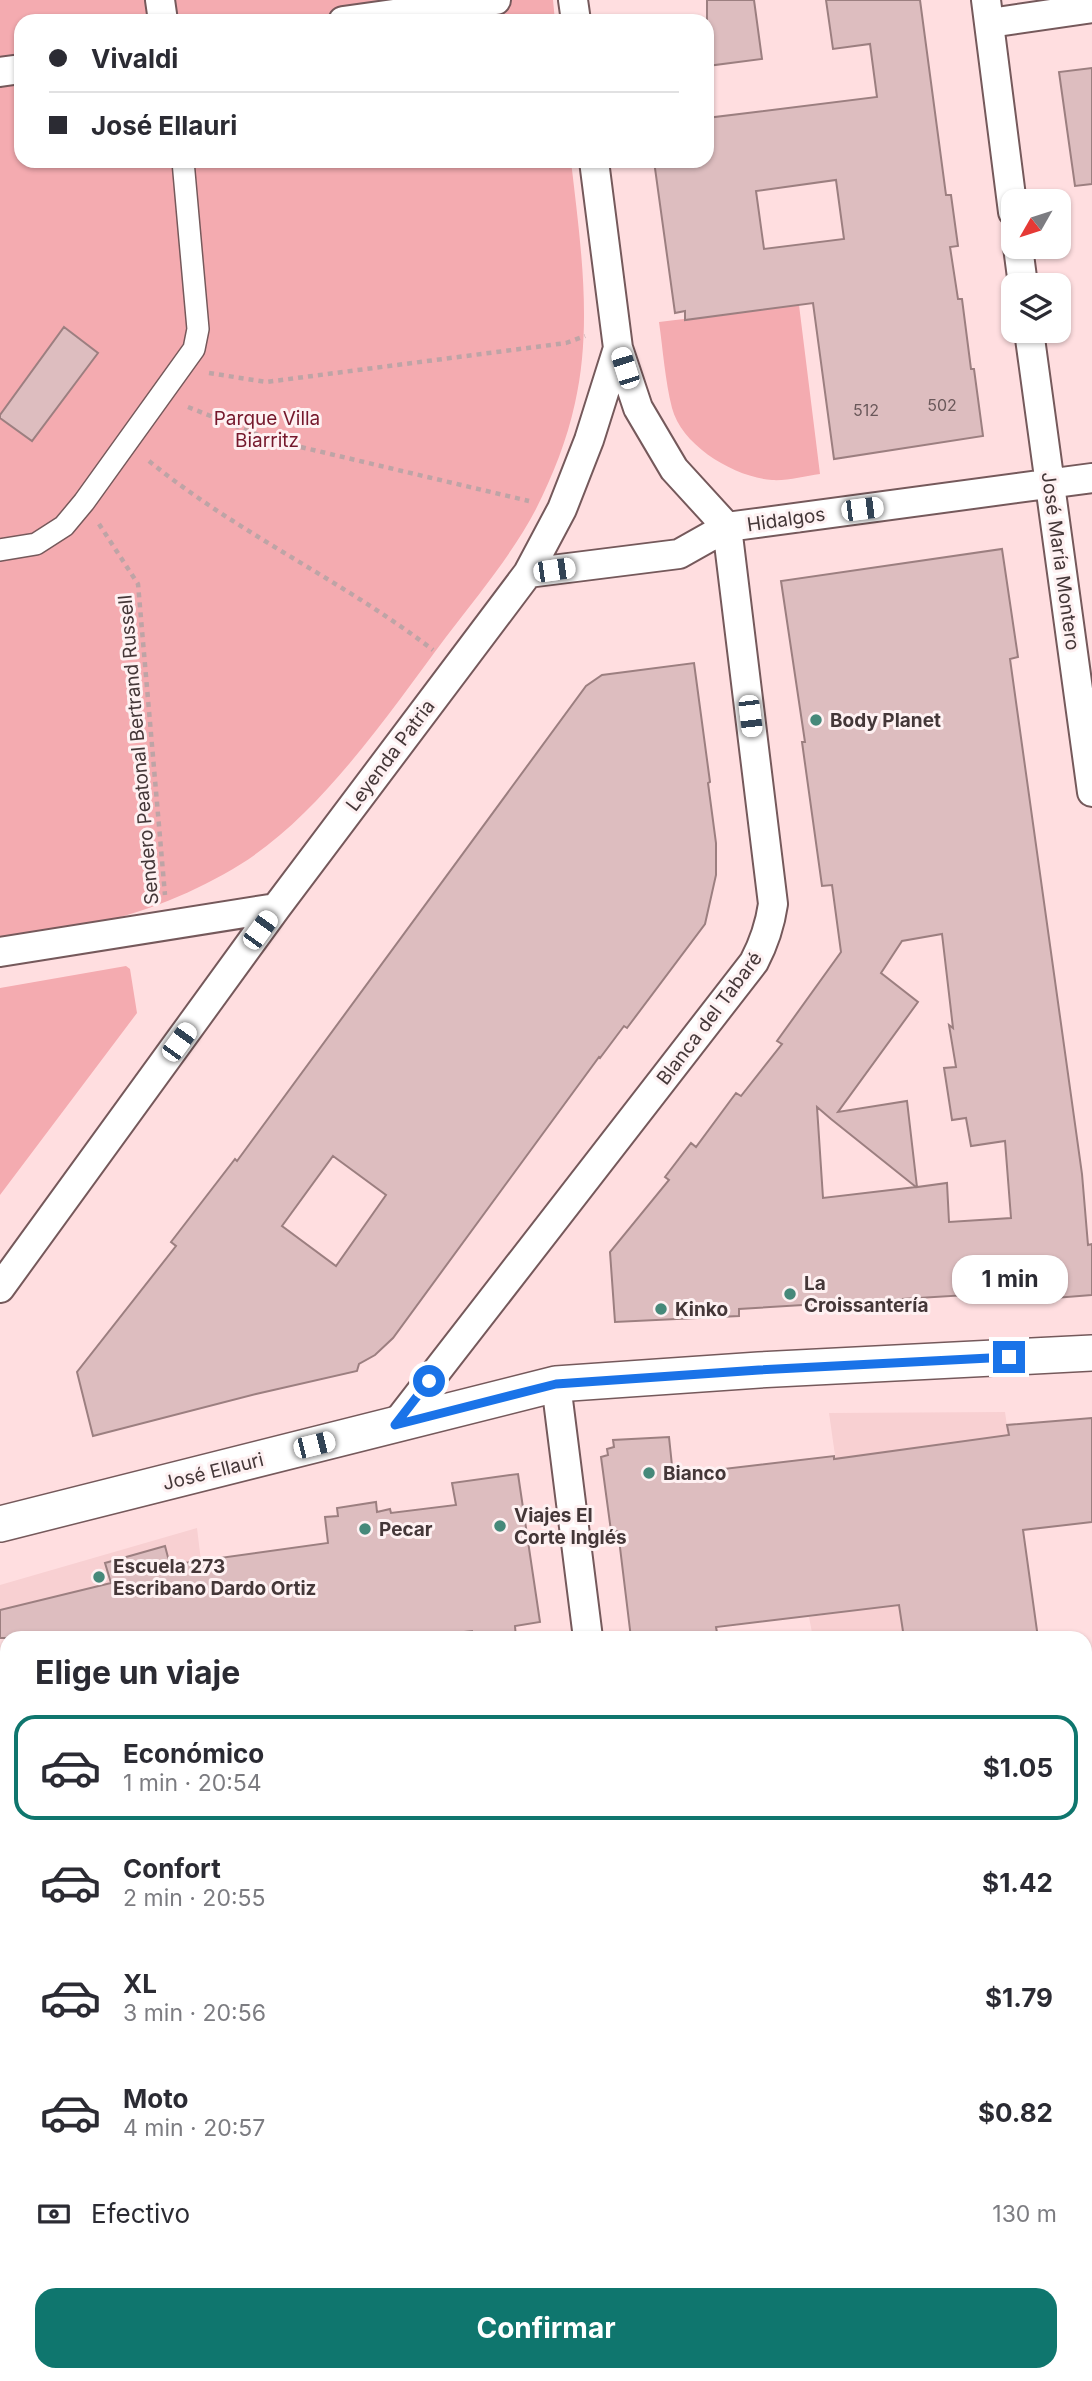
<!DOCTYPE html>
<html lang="es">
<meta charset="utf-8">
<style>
body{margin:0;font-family:Inter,sans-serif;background:#f7f7f7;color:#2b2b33;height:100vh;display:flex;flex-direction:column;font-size:26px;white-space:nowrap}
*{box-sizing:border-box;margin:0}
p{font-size:23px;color:#7c7c81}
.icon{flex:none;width:38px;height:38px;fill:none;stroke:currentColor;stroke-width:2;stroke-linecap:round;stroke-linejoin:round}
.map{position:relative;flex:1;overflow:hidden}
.side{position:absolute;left:0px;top:1631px;width:1092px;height:751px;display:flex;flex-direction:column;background:#fff;border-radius:21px 21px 0 0;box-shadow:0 2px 5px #0004}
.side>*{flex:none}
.top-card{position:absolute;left:14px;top:14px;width:700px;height:154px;border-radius:21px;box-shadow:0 2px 5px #0004;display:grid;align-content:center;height:154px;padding:0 35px;background:#fff}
.needle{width:46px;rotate:231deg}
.controls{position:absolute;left:1001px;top:189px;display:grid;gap:14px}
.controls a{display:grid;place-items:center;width:70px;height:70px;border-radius:14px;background:#fff;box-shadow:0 2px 5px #0004;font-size:35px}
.end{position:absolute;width:32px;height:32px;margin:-16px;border:9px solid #1a73e8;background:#fff;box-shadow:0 0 0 4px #fff}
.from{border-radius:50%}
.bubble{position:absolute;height:49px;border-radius:21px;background:#fff;box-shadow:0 2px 5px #0004;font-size:23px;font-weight:700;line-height:49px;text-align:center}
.car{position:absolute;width:21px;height:42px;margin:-21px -10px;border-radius:9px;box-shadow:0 0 5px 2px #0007;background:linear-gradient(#fff 24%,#345 0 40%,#fff 0 76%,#345 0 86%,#fff 0)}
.top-card b{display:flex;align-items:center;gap:24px;height:66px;font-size:26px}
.top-card b+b{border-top:2px solid #e1e1e2}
.top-card i{width:18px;height:18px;background:#2b2b33}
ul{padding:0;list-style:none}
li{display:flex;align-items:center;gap:21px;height:105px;margin:0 14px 10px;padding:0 21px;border:4px solid transparent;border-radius:21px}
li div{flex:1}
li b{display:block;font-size:26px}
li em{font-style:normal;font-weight:700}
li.current{border-color:#0f766e}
li>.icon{width:63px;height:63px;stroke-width:1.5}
h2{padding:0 35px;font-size:32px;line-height:84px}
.pay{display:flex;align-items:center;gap:18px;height:77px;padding:0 35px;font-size:26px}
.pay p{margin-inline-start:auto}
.button{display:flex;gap:14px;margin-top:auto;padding:14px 35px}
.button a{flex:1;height:80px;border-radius:21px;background:#0f766e;color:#fff;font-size:28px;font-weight:700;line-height:80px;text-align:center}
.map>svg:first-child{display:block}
.built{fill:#f8d0d2}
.green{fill:#f4abb0}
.building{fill:#ddbdbf;stroke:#9c7f80;stroke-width:2;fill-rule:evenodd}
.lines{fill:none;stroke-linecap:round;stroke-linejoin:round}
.pedestrian-casing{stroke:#75595b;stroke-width:24}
.minor-casing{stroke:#75595b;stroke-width:32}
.tertiary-casing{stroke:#75595b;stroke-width:38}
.path{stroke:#bea4a6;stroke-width:4.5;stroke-dasharray:5 5;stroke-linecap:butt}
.pedestrian{stroke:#fff;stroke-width:21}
.minor{stroke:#fff;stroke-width:28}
.tertiary{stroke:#fff;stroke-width:35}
.route{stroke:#1a73e8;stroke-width:9}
.poi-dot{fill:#46897a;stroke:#fef1f2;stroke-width:2.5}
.labels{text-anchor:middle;stroke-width:6;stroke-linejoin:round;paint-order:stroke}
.number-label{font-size:16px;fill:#6a585a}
.park-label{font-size:19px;fill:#75182c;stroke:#fef1f2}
.street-label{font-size:19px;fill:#443738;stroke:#fef1f2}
.poi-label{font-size:19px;font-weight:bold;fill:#443738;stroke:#fef1f2;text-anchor:start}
</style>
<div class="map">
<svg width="1092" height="2381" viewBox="0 0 1092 2381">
<rect width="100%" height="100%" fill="#ffdee0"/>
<path class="built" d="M1005,1412L1038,1638H813L809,1617L857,1610L829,1413Z
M197,1528L201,1561L7,1638L0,1609V1585Z
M1085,1769H1092V1955H1085Z
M7,1771V1836H0V1773Z"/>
<path class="green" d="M0,0H553L555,21H21V161H571C580,240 593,324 575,403C567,440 553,475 536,509C512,555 477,596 446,637C390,712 321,814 241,864C196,892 142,914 91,924C61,930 30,933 0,937Z
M799,305L820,474C805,476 787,481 772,480C734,477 682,446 672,408C665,380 663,350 659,322Z
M126,966L130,969L137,1013L0,1195V988Z"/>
<path class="building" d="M707,0H754L762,59L707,66Z
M826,0H920L946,195H951L958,246L950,247L958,299H962L971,369H974L983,436L834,459L813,303L685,320V311L675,313L654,161H707V118L877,97L870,44L833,49ZM836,180L844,239L764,249L756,191Z
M1092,68V184L1075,186L1059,72Z
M64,327L98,353L32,441L0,418V415Z
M1002,549L1018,657L1010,659L1082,1174L1088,1245L1092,1244V1295L1017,1301L1016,1292L739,1309V1316L615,1322L610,1252L669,1180L665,1177L691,1143L696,1147L736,1093L741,1096L782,1044L777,1041L841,952L832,885L822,886L802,742H805L781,581ZM942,934L953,1028L949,1025L956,1067L944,1068L952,1120L966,1118L971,1146L1005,1141L1011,1218L949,1222L947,1183L917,1187L907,1101L838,1112L918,1002L881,973L902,941ZM817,1107L831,1119L916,1187L823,1198Z
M694,663L710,782L708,783L716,843V875L705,924L627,1028L624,1026L600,1058L599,1057L393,1338L375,1355L359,1364L357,1371L256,1394L93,1436L77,1372L176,1246L171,1242L235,1159L237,1161L586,686L602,675ZM333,1156L386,1195L336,1266L282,1226Z
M1092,1418V1522L1023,1530L1038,1638H904L899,1605L716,1627L718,1638H631L618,1531H611L601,1457L608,1455L607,1449L614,1447L613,1440L669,1437L673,1475L834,1456V1459L1009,1435L1007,1425Z
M518,1474L540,1622L515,1626L516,1638H473L472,1631L409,1638H0V1610L111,1583L105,1563L165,1546L170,1565L328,1543L325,1517L338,1516L337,1508L376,1502L377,1512L390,1509L391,1513L456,1505L452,1483Z"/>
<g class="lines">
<g class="pedestrian-casing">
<path id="pedestrian" d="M0,550L36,544L64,526L84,502L194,349L198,329L183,161"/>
</g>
<g class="minor-casing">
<path id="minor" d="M160,0L163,21
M573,0L576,21
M986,0L1013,212
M343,21L496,0
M990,23L1092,8
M0,72L21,69
M1018,247L1023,285
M1029,331L1092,792
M528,573L679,554L727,527L1092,478
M0,952L276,908
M0,1288L276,908L528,573L562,509L589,440L618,348L594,161
M556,1384L588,1638
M395,1425L754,962C764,943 770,925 773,904L727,527L674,469L638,408L618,348
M0,2124L7,2126
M1085,2346L1092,2348
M78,2381L80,2375
M632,2381L633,2375"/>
</g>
<g class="tertiary-casing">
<path id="tertiary" d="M0,1524L556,1384L759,1370L1092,1353"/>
</g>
<path class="path" d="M209,373L266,382L566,343L585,336
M188,407L271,440L529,501
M149,461C237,533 342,580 433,650
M99,524L138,584L165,895"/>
<use href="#pedestrian" class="pedestrian"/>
<use href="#minor" class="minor"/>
<use href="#tertiary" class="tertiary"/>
</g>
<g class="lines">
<path class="route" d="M429,1381L395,1425L556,1384L759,1370L1009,1357"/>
</g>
<g class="poi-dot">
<circle cx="816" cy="720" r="7"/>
<circle cx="790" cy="1294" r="7"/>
<circle cx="661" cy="1309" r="7"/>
<circle cx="649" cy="1473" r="7"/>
<circle cx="500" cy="1526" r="7"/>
<circle cx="365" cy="1529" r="7"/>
<circle cx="99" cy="1577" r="7"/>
</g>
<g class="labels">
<g class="number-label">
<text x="942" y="411">502</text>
<text x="866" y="416">512</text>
</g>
<g class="park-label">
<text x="267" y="425">Parque Villa<tspan x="267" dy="22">Biarritz</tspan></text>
</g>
<g class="street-label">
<text transform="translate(786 519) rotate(-8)" y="7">Hidalgos</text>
<text transform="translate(1061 561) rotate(82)" y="7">José María Montero</text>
<text transform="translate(138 750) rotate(-95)" y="7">Sendero Peatonal Bertrand Russell</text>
<text transform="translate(390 755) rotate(-53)" y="7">Leyenda Patria</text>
<text transform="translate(709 1018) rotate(-53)" y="7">Blanca del Tabaré</text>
<text transform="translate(213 1471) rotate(-14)" y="7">José Ellauri</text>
</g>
<g class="poi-label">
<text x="830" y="727">Body Planet</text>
<text x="804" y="1290">La<tspan x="804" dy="22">Croissantería</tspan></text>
<text x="675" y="1316">Kinko</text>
<text x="663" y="1480">Bianco</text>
<text x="514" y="1522">Viajes El<tspan x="514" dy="22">Corte Inglés</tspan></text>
<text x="379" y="1536">Pecar</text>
<text x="113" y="1573">Escuela 273<tspan x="113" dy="22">Escribano Dardo Ortiz</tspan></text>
</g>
</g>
</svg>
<div class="controls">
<a><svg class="needle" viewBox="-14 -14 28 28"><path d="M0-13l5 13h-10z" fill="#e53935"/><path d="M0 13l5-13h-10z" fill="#7c7c81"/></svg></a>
<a><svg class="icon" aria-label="layers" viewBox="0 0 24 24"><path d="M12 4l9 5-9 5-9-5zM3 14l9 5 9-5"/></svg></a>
</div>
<i class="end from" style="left:429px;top:1381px"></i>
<i class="end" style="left:1009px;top:1357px"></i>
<div class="bubble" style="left:952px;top:1255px;width:116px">1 min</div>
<i class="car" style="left:625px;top:368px;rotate:342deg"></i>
<i class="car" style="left:862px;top:509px;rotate:83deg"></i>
<i class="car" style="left:554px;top:570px;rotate:82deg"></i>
<i class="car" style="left:750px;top:716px;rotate:173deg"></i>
<i class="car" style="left:260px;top:930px;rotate:36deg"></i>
<i class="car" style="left:179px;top:1042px;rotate:36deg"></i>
<i class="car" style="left:314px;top:1445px;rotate:76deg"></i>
<div class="top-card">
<b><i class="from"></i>Vivaldi</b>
<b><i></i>José Ellauri</b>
</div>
<section class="side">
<h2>Elige un viaje</h2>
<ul>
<li class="current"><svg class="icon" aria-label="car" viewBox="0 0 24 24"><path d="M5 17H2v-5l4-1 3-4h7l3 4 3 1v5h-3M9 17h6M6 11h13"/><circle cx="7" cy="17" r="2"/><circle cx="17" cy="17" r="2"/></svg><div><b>Económico</b><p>1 min · 20:54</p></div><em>$1.05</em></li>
<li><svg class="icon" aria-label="car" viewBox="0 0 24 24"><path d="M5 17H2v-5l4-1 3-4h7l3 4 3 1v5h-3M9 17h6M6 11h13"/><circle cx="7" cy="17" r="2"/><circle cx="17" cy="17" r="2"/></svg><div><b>Confort</b><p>2 min · 20:55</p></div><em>$1.42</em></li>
<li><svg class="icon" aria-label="car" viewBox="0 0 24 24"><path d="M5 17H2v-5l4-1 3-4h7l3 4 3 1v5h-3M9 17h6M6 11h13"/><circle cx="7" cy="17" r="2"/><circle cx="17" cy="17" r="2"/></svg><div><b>XL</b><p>3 min · 20:56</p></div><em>$1.79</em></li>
<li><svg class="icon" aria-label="car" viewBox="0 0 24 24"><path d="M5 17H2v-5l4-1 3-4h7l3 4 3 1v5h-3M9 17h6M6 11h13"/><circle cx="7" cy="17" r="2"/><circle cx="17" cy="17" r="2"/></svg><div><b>Moto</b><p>4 min · 20:57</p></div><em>$0.82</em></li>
</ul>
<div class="pay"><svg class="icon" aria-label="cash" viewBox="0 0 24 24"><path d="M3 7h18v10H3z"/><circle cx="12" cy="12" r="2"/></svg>Efectivo<p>130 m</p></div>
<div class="button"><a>Confirmar</a></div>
</section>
</div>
